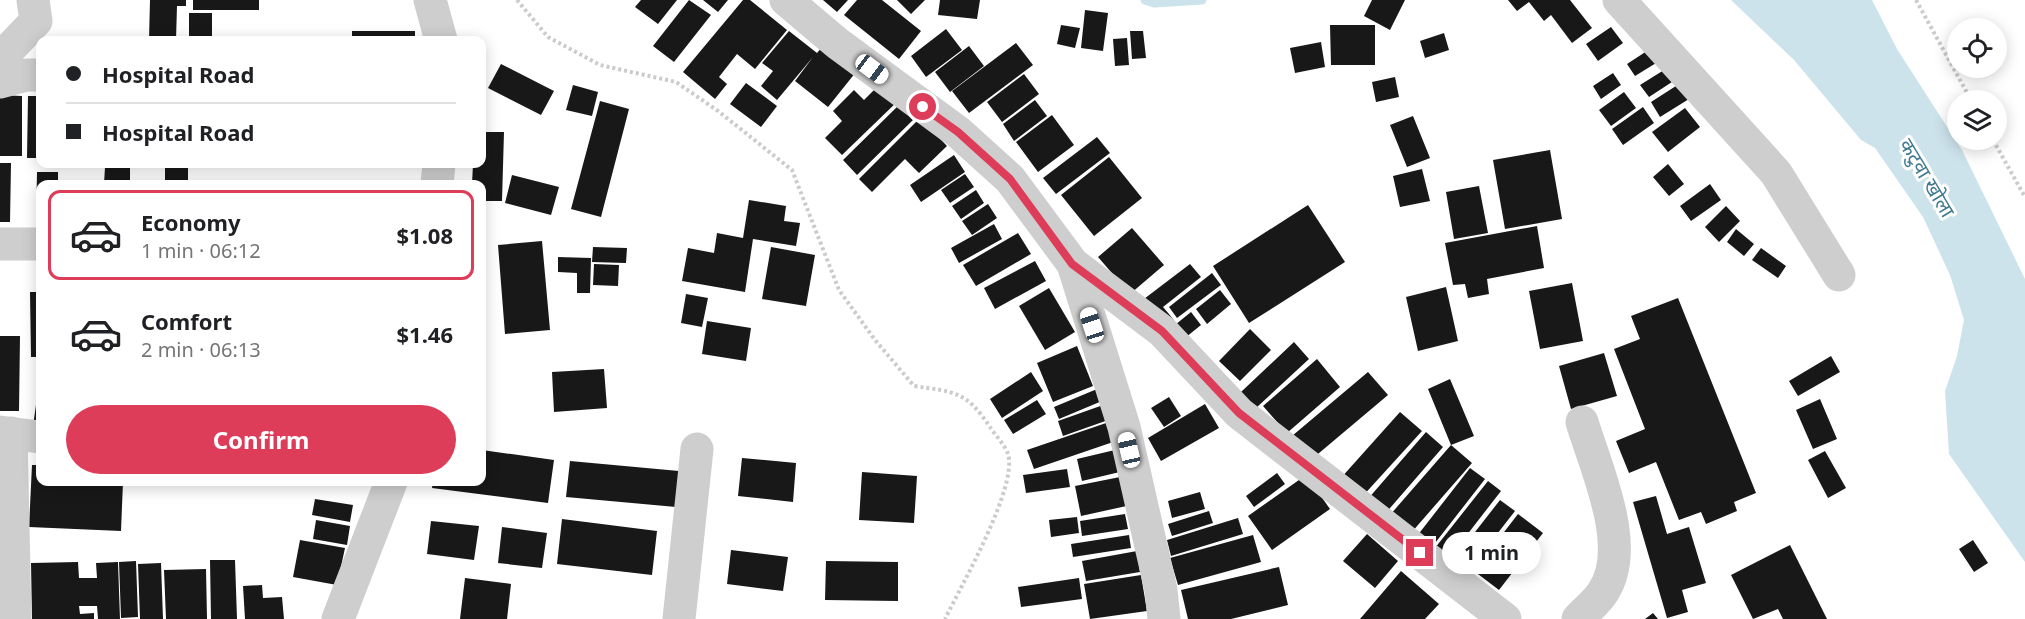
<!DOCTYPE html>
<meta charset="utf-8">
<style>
body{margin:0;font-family:"Noto Sans","Noto Sans Devanagari",sans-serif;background:#f2f2f2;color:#202124;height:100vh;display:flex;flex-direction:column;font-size:22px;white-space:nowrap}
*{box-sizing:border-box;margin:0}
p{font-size:20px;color:#757577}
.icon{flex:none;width:33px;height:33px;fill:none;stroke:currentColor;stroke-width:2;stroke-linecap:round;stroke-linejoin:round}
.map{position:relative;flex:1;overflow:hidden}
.drawer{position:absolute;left:36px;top:180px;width:450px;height:306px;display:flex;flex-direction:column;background:#fff;border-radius:12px;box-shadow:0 3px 15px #0003}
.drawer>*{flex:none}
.banner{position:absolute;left:36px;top:36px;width:450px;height:132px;border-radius:12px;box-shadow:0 3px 15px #0003;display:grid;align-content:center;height:132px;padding:0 30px;background:#fff}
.fabs{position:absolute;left:1947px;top:18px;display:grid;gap:12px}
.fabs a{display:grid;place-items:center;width:60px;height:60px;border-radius:50%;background:#fff;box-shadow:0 3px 15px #0003;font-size:30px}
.end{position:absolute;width:27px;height:27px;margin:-14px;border:8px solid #de3d59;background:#fff;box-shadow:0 0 0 3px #fff}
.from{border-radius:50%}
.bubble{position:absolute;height:42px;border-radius:21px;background:#fff;box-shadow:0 3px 15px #0003;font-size:20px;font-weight:700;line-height:42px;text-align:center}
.car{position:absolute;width:18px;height:36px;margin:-18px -9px;border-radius:8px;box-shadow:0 0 4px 2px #0007;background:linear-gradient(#fff 24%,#345 0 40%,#fff 0 76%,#345 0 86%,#fff 0)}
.banner b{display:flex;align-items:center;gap:21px;height:57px;font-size:22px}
.banner b+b{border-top:2px solid #e0e0e0}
.banner i{width:15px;height:15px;background:#202124}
ul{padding:10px 0 0;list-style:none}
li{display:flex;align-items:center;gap:18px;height:90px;margin:0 12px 9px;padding:0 18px;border:3px solid transparent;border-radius:12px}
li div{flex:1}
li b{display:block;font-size:22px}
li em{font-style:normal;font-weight:700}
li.selected{border-color:#de3d59}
li>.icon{width:54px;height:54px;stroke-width:1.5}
.action{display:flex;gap:12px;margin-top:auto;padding:12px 30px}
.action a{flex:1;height:69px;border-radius:36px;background:#de3d59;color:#fff;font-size:24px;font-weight:700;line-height:69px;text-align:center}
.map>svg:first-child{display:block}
.water{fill:#cde3eb}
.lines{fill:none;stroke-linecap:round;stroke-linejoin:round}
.stream{stroke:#cde3eb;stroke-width:9}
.building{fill:#181818}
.path{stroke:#cbcbcb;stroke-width:4;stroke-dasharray:3 3;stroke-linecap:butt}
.minor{stroke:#cecece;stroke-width:33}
.route{stroke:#de3d59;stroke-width:8}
.labels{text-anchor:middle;stroke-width:6;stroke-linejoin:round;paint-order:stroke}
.water-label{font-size:20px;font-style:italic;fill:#417a90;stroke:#fff}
</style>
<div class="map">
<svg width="2025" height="619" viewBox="0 0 2025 619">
<rect width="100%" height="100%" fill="#fff"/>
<path class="water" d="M1731,0H1872L1897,49L1962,150L2025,279V562L1949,454L1945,391L1957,356L1964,320L1950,275L1923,217L1875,148L1861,140L1794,60Z"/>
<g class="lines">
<path class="stream" d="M1145,0L1154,3L1202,0"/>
</g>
<path class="building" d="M150,0H186V6H177L176,40H149Z
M193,0H259V10H193Z
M641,0H677L658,24L635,7Z
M689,0L711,15L674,62L653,46Z
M703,0H728L718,12Z
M743,0H750L787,30L755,69L737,54L719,77L727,84L715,99L683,72Z
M823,0H848L837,12Z
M857,0H882L921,31L899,59L844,15Z
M897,0H925L911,14Z
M940,0H980L977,19L938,15Z
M1372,0H1405L1390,30L1364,16Z
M1508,0H1570L1592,28L1572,43L1551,15L1544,21L1529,2L1517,11Z
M1085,10L1108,13L1103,51L1081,48Z
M189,13H212V40H189Z
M1061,25L1080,28L1075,48L1057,44Z
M1330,25H1375V65H1331Z
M1611,27L1623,43L1598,61L1586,44Z
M946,29L962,50L926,77L911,56Z
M352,31H415V40H352Z
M789,31L817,53L823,46L856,72L828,107L795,81L813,57L777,100L761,86L773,71L762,63Z
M1130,31H1143L1146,58L1132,59Z
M1444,33L1449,50L1425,58L1420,41Z
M1127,38L1129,65L1115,66L1113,39Z
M1321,42L1325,67L1295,73L1290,48Z
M1016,43L1033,65L969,113L952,91Z
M969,46L984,66L950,92L935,72Z
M1653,47L1661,60L1635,76L1627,64Z
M501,64L554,91L541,115L488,88Z
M1664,70L1672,82L1649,97L1640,85Z
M1613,73L1621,85L1601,99L1593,86Z
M1024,74L1039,94L1002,122L987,102Z
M1395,77L1399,97L1376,102L1372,82Z
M882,82L900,99L842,155L825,138L842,121L833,111L854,90L864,100Z
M746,83L777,106L761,127L730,104Z
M1679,84L1689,99L1660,117L1651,102Z
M573,85L598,92L592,116L566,110Z
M1624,92L1636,108L1611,126L1599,110Z
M0,95L22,96V156H0Z
M28,96H40V158H27Z
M1035,100L1047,116L1014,141L1003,124Z
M600,101L629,109L601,217L571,209Z
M899,105L913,120L857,175L843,160Z
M1643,107L1654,123L1623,145L1612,129Z
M1685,108L1700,127L1668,152L1652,132Z
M1052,115L1074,145L1038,172L1016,142Z
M1413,116L1430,158L1407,167L1390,125Z
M920,118L947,146L919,173L905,159L872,192L859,179Z
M482,132H504L502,201H482V184H472L473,164H482Z
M1097,137L1110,153L1056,194L1043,178Z
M1550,150L1562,219L1505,229L1493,160Z
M954,155L965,172L921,202L910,185Z
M1109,157L1142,198L1094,236L1061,195Z
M0,163H11L10,222H0Z
M195,164H273V168H195Z
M316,164H336V165L316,166Z
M1668,164L1684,184L1669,196L1653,177Z
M105,167H130V184H104Z
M165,167L188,168V184H165Z
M1422,169L1430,201L1400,207L1393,176Z
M37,172H58V184H40V224H36Z
M965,174L974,187L950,203L941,190Z
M512,175L559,187L551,215L505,203Z
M1710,184L1721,200L1691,221L1680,206Z
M1479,186L1488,233L1454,239L1446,192Z
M976,190L984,203L961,219L952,206Z
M749,200L786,206L784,221L800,223L796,246L753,239L745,292L682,281L688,248L714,253L717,233L743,238Z
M988,204L997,218L972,235L962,221Z
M1308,205L1345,262L1249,323L1213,266Z
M1726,206L1740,221L1719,242L1705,227Z
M994,224L1002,239L959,263L951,248Z
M1537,226L1544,268L1487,279L1489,294L1468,298L1465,284L1453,285L1445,243Z
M1132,228L1164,265L1130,294L1098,257Z
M1736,229L1754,244L1744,256L1727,242Z
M1018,233L1031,254L976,286L963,265Z
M542,241L550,330L505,334L498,245Z
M593,247L627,248L626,263L592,262Z
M771,247L815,255L806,306L762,299Z
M1761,248L1786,266L1778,278L1752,260Z
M558,257L591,258L590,293H577V273L558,272Z
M1035,261L1046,281L995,309L984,288Z
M594,264L619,265L618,286L593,285Z
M1190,264L1201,277L1163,307L1174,320L1140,302Z
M1212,273L1221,285L1177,318L1169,307Z
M1572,283L1583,341L1540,349L1529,291Z
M1446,287L1458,341L1418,351L1406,297Z
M1049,288L1075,332L1045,350L1019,306Z
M1220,290L1231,304L1207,324L1196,309Z
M30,292H40V357H31Z
M686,294L708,298L702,327L681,323Z
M1678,298L1756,493L1734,502L1737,511L1706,524L1701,512L1679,520L1656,462L1629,473L1616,441L1645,429L1614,349L1640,339L1631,316Z
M1191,312L1201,325L1180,342L1170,329Z
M707,321L751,328L746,361L702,354Z
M1250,329L1271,350L1240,381L1219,361Z
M0,336H20L19,411H0Z
M1294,342L1309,359L1256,408L1241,392Z
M1077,346L1093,386L1053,402L1037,363Z
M1604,353L1617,396L1571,409L1559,366Z
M1831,356L1840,372L1798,396L1789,381Z
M1317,359L1340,387L1287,433L1263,406Z
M604,369L607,408L554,412L552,372Z
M1031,372L1043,391L1002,418L990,399Z
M1368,372L1388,395L1312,459L1292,436Z
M1450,379L1474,436L1451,445L1472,463L1411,533L1390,515L1451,445L1428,389Z
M1097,389L1102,401L1059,419L1054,407Z
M1169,397L1181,416L1164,427L1151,408Z
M1820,399L1837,439L1813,449L1796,410Z
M1037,400L1046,414L1013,434L1004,420Z
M1106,404L1111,419L1063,436L1058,421Z
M1205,404L1219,428L1161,461L1148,438Z
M36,405L40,406V427L33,426Z
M1400,412L1422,431L1361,498L1340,479Z
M1112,421L1119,440L1034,469L1027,450Z
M1426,432L1443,447L1384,515L1367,500Z
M1119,449L1124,471L1082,481L1077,459Z
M482,450L554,460L548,503L432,488L433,482H482Z
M1825,451L1846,488L1828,498L1808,460Z
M742,458L796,463L793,502L738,496Z
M570,461L679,471L676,507L566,497Z
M32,465H40V482H123L121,531L29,527Z
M1470,468L1485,479L1432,547L1417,536Z
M1067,469L1070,487L1026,493L1023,475Z
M862,472L917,476L914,523L859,520Z
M1277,473L1285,484L1254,507L1246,496Z
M1306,475L1330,509L1272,550L1248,516Z
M1125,476L1131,505L1081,516L1075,486Z
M1488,481L1501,491L1449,558L1435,548Z
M1200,492L1205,509L1172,518L1168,501Z
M1656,496L1667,534L1689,527L1706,583L1682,590L1688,612L1667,618L1633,502Z
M315,499L353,505L350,522L312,515Z
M1500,500L1515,511L1469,570L1454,559Z
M1209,511L1213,523L1172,536L1168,524Z
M1125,514L1128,529L1082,536L1080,521Z
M1518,514L1543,533L1499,590L1474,571Z
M1077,517L1079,533L1051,537L1049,520Z
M1238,518L1243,534L1171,556L1167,540Z
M562,519L657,531L652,575L557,564Z
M316,520L350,526L347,545L313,539Z
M431,521L479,526L474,560L427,554Z
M502,527L547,533L542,568L498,563Z
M1367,534L1398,561L1375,588L1343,561Z
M1129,535L1131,548L1073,557L1071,544Z
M1253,535L1261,562L1178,585L1170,558Z
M300,540L345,548L337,585L293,577Z
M1973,540L1988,563L1974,572L1959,549Z
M1790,545L1827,619H1783L1778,609L1753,619L1731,575Z
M731,550L788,557L783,591L727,584Z
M1137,551L1140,572L1086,581L1082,561Z
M210,560H235L237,619H211Z
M136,561L138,617L121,618L119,562Z
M826,561L898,562V601L825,600Z
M78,562L79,578H97L96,563L118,562L120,619H98L97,606H79L80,614L94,613V619H32L31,563Z
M161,563L163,619H140L138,564Z
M1279,567L1288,605L1231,619H1188L1181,590Z
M206,569L207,619H166L164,570Z
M1401,571L1439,604L1425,619H1360Z
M1141,575L1147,611L1090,619L1084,584Z
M465,578L511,584L507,619H460Z
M1079,578L1082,599L1021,607L1018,587Z
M262,585L263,598L282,597L284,619H245L243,586Z
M1653,613L1658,619H1645Z"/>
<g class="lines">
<path class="path" d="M517,0L548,37L600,65L676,82L718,111L792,170L839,290L875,340L914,386C955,392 966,391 990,427C995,435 1005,445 1008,454C1018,487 961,586 945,619
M1916,0L1971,100
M1993,140L2025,197"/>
<path class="minor" d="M430,0L441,40
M786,0L837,43L958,132L1010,179L1073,264L1162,331L1239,413L1505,619
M1619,0L1776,173L1839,275
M0,59L36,21L33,0
M0,82L26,75H40
M437,184L439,164
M0,244H40
M1073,264L1124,427L1161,590L1164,619
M0,432L40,437
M11,433L15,619
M338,619L391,482
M679,619L697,449
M1578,619C1586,610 1597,602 1603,592C1633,547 1596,469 1582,422"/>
</g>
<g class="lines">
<path class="route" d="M923,107L958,132L1010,179L1072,264L1162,331L1239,413L1420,553"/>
</g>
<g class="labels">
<g class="water-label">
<text transform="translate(1927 178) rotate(59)" y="7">कटुवा खोला</text>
</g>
</g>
</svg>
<div class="fabs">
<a><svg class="icon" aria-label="locate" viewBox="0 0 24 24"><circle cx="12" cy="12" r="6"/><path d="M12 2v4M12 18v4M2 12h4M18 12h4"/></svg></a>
<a><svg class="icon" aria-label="layers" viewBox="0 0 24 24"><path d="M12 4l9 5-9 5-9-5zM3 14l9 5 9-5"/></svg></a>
</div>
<i class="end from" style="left:923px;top:107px"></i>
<i class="end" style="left:1420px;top:553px"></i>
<div class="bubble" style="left:1442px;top:532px;width:99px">1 min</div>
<i class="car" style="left:872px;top:69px;rotate:127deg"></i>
<i class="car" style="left:1092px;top:325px;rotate:342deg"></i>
<i class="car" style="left:1129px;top:450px;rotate:347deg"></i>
<div class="banner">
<b><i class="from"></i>Hospital Road</b>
<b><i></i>Hospital Road</b>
</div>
<section class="drawer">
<ul>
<li class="selected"><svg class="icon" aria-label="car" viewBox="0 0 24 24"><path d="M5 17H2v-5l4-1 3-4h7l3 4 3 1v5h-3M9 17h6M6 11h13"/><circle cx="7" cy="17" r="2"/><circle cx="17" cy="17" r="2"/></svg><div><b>Economy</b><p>1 min · 06:12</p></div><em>$1.08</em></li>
<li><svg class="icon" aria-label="car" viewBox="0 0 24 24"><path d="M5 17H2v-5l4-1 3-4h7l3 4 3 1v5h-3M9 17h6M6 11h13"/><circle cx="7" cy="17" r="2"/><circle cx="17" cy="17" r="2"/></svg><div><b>Comfort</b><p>2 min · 06:13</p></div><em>$1.46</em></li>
</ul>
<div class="action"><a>Confirm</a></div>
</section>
</div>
